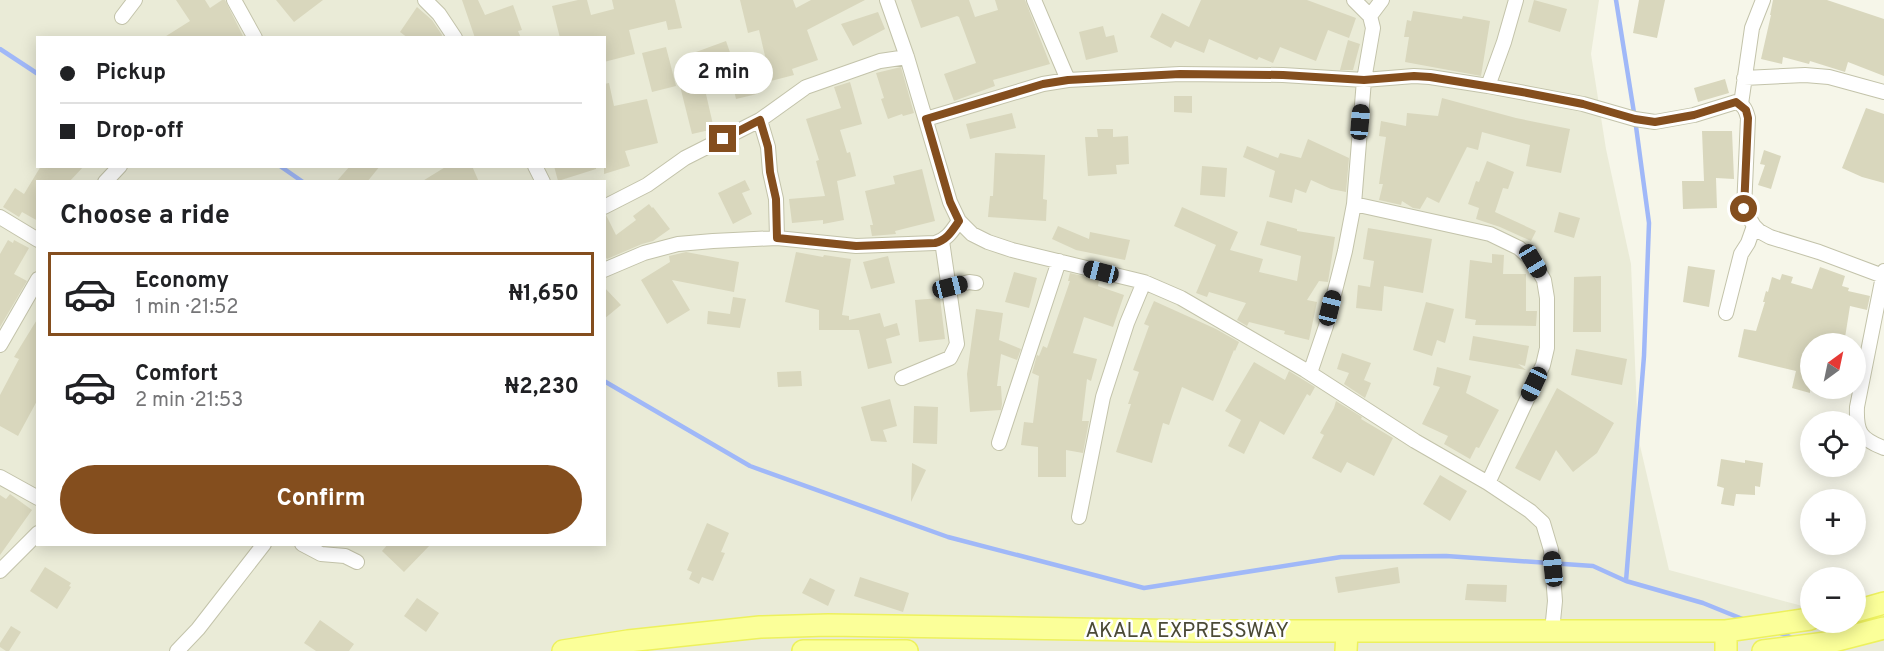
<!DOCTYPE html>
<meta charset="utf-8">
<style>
body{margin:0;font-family:Overpass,sans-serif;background:#f6f6f6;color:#202124;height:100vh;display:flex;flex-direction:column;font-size:22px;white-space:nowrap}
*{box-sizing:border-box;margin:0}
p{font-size:20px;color:#757577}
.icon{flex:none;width:33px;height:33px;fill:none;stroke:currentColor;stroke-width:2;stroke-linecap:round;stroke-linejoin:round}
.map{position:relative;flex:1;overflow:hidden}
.details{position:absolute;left:36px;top:180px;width:570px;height:366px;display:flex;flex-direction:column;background:#fff;border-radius:0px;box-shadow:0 3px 15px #0003}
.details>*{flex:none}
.banner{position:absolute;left:36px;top:36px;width:570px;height:132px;border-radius:0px;box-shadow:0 3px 15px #0003;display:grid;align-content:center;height:132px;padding:0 24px;background:#fff}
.needle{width:39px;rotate:33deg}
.fabs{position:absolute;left:1800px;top:333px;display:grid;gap:12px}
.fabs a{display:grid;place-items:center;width:66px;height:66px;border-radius:50%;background:#fff;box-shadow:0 3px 15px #0003;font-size:30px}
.end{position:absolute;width:27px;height:27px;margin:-14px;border:8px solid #844e1e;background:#fff;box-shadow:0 0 0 3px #fff}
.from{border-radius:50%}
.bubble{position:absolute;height:42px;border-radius:21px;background:#fff;box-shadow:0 3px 15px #0003;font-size:20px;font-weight:700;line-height:42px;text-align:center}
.car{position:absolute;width:18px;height:36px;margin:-18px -9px;border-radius:8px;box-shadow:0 0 4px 2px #0007;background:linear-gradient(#222 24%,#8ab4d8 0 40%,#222 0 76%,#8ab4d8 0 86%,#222 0)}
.banner b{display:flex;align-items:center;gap:21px;height:57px;font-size:22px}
.banner b+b{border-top:2px solid #e0e0e0}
.banner i{width:15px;height:15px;background:#202124}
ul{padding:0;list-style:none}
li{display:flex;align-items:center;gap:18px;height:84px;margin:0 12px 9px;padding:0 12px;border:3px solid transparent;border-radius:0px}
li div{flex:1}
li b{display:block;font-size:22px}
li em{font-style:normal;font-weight:700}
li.selected{border-color:#844e1e}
li>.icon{width:54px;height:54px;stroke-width:1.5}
h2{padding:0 24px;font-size:27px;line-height:72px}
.cta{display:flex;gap:12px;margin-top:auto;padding:12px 24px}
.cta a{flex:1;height:69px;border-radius:36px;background:#844e1e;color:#fff;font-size:24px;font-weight:700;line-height:69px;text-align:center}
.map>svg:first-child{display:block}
.residential{fill:#eaebd7;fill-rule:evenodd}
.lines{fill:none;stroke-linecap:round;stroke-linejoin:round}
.stream{stroke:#a0b8f8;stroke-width:4.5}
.building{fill:#d9d7bd}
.street-casing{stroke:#c3c3aa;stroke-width:16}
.primary-casing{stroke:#edf15d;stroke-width:24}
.street{stroke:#fff;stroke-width:14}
.primary{stroke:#fbff99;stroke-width:21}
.route{stroke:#844e1e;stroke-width:8}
.labels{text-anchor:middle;stroke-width:5;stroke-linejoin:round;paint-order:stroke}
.street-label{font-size:21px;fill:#4b4a36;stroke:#fff}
</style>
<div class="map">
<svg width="1884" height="651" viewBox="0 0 1884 651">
<rect width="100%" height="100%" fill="#f6f6e9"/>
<path class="residential" d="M0,0H1599L1591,54L1606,149L1631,264L1638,437L1669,570L1810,608V622H1856V620L1884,629V651H0ZM38,38H604V166H38ZM38,182H604V544H38Z"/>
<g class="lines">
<path class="stream" d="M1616,0L1635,119L1649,223L1644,356L1626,581
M0,49L38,74
M280,166L303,182
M604,381L750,466L948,537L1144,588L1341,557L1446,556L1593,566L1626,581L1703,603L1745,620
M1778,632L1795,639"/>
</g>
<path class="building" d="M176,0H205L210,8L222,0H225L244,38H163L190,21Z
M276,0H323L294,22Z
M462,0H478L485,15L513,5L522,30L518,31L521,38H475Z
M578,0H587L591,15L614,9L612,0H675L682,28L668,30L666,21L629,30L635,54L604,62V38H560L552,6Z
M740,0H793L796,8L811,0H865L807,30L818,60L792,69L794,75L755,85L757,94L736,99L728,65L765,56L759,30L748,33Z
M911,0H969L975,17L998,10L995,0H1025L1050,64L993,80L995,86L954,101L944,74L976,63L959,17L957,16L921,28Z
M1201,0H1307L1356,18L1349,38L1328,30L1316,61L1280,47L1273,63L1259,57L1257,60L1209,39L1204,53L1175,41L1171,48L1150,37L1162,13L1189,27Z
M1534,0L1567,9L1560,32L1528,22Z
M1639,0H1665L1657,38L1633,33Z
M1773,0H1827L1884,19V76L1848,62L1845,72L1810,61L1809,64L1783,57L1782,64L1761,59L1771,15H1770Z
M417,7L432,20L442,35L441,38H408L400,32Z
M1413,11L1462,19L1463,16L1490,21L1481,76L1405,62L1409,37H1404L1407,20L1411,21Z
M878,12L885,29L853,46L841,24Z
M1103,26L1106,37L1114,35L1118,52L1086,60L1079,32Z
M1348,40L1360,44L1353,70H1340Z
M726,41L733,61L704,73L696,52Z
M666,47L676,86L652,92L642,53Z
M901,67L914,113L903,116L902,114L888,119L881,99L884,98L876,73Z
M1725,79L1729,93L1698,102L1694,88Z
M703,81L714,129L692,134L680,86Z
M850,82L862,124L840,130L847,153L850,152L856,176L837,181L844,220L823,224V220L792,223L789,199L825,196L816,161L819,160L806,119L841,108L834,87Z
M609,83L614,106L647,99L658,143L625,151L630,166L604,174V84Z
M1174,96H1192V113L1174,112Z
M1442,98L1516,118L1570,129L1561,173L1526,166L1530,145L1482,132L1478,150L1467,147L1439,203L1427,197L1420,209L1413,208L1402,201L1401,205L1379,200L1383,184H1379L1386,137L1379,136L1381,121L1406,126L1407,113L1438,116Z
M1866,108L1884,114V183L1862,177L1842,168Z
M1012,113L1016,128L970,139L966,124Z
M1097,129H1113V137L1128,136L1129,164L1116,165L1117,174L1088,176L1085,137H1098Z
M1702,131H1732L1734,179L1716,178L1717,208L1683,209L1682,181H1704Z
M1308,139L1349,158L1346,192L1331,189L1311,180L1306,193L1295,189L1292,203L1269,197L1275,171L1243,157L1247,146L1278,158L1280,153L1301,158Z
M1764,150L1781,156L1771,189L1758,185L1765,165L1760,164Z
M995,153L1045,155L1043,199L1047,200L1046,221L988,217L990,196H993Z
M1487,161L1514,172L1508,189L1503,188L1495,212L1536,231L1531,241L1500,227L1476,219L1479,208L1468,204L1476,181L1479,182Z
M41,166H84L69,182H38V221L22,212L19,217L3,207L15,188L24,194Z
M350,166H380L367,182H336Z
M447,166H472L479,182H421Z
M554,166H596V169L558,181Z
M1202,166L1227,168L1225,197L1200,195Z
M922,169L935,221L895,231L896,234L872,236L870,225H873L865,191L895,184L893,176Z
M745,180L750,190L742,193L752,214L733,224L718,193Z
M649,204L652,208L653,207L670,229L653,241L642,244L607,259L604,255V216L606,215L616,235L636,220L633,216Z
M1182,207L1238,232L1230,250L1263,259L1259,272L1297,281L1301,256L1260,245L1267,221L1297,229V231L1335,237L1328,282L1319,281L1307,300L1317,302L1309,340L1284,334L1285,331L1249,322L1247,326L1237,320L1246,303L1209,292L1207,297L1196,293L1216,245L1174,226Z
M1559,212L1580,218L1574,238L1554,232Z
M1058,226L1089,239L1090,232L1130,240L1125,260L1076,250L1052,239Z
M1368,228L1432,239L1423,293L1384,286L1382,311L1356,308L1358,285L1370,287L1374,261L1363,259Z
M8,240L13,243L14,240L29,248L14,274L27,281L0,327V254Z
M686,252L739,262L734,292L672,280L690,310L667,324L641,280L670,262L669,256Z
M796,252L823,257L824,255L851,259L842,315L849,316V320L880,313L884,327L897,323L900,335L886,339L892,363L868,369L859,330H819V310L785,302Z
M1492,254L1504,255L1503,274H1526V311H1537L1536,326L1475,325L1476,320L1465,318L1470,260L1492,263Z
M888,256L895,283L871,289L863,262Z
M1688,266L1715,270L1709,307L1683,302Z
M1820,267L1845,276L1842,286L1849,288L1848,291L1870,296L1867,310L1850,306L1844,344H1810V393L1792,388L1796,371L1738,357L1744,329L1756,331L1765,302H1763L1766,291L1768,292L1772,277L1780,280L1782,274L1793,277L1791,283L1812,289Z
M1014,272L1037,278L1029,308L1005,302Z
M1070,273L1099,280L1098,286L1124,295L1113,327L1084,317L1073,353L1097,359L1091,381L1087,379L1082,421H1089L1083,453L1066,450V477H1038V447L1021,445L1024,422L1033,423L1039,376L1032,373L1037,355L1039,356L1043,346L1047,348L1070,281H1068Z
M1601,276V332H1573L1574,277Z
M604,287L621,305L604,319Z
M733,297L746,299L740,328L707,324L708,311L730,314Z
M940,298L945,339L919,342L915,300Z
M1154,301L1216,329L1239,342L1235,351L1234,350L1213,401L1182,387L1169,425L1163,423L1152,463L1116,452L1131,404H1128L1139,372L1133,370L1149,326L1144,324Z
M1426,302L1454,309L1445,343L1437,340L1432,356L1413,350Z
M976,309L1003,313L999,340L1021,349L1017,360L1001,354L997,386H1001L1002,404L1001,410L970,412L967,374Z
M38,318V399L18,436L0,426V395L19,359L14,357Z
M1473,336L1529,346L1525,366L1518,364L1526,370L1469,360Z
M1576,349L1627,359L1622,385L1571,375Z
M1342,353L1371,363L1364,380L1371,383L1365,398L1344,384L1349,373L1337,369Z
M1254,362L1285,380L1289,371L1315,387L1310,396L1307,394L1284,435L1260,421L1244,454L1228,446L1241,420L1225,411Z
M1437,367L1471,376L1466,393L1499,410L1479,448L1476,447L1470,459L1444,444L1448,436L1422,424L1440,387L1433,385Z
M801,371L802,386L778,387L777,372Z
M1557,388L1614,423L1597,453L1573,472L1556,450L1540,481L1515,468Z
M890,399L897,426L883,430L887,442L871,441L861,407Z
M1336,401L1362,417L1361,419L1393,438L1374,476L1347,462L1341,473L1312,458L1324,435L1320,433L1334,408Z
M914,406L938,407L937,444L913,443Z
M1721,459L1745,463V460L1763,463L1760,487L1755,486V495L1736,494L1734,506L1721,504L1724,488L1717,486Z
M912,463L926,470L911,502Z
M1440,475L1467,491L1450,521L1423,504Z
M10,494L32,510L0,555V495L6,499Z
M707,523L729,533L721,552L725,553L713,581L702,577L699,584L689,579L692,572L687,570Z
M388,544H431L404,572L382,551Z
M45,567L71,583L69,586L71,587L57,609L30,591Z
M1398,567L1400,583L1338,593L1335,577Z
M860,577L909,593L903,612L854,596Z
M810,578L835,590L828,606L802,593Z
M1467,584L1507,585L1506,602L1465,600Z
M417,598L439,613L426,632L404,616Z
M320,620L354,644L349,651H316L304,643Z
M11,626L21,632L9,651H6L0,647V643Z"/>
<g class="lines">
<g class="street-casing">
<path id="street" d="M234,0L255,38
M425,0L439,14L455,38
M887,0L907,57L950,202L959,221L972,234L988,242L1012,250L1144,282L1181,298L1305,370L1415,441L1488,483L1530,511L1543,523L1551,550L1555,601L1552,631
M1034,0L1068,80
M1370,16L1382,0
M122,17L135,0
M1744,78L1805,75L1829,77L1884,92
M1488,86L1504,42L1516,0
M1741,104L1752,28L1763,0
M926,119L1043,84L1068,80L1180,74L1283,75L1364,80L1414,76L1430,77L1488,86L1583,104L1635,119L1655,122L1694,115L1736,102C1744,105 1746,110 1748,118L1744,209L1754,226L1759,231L1770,237L1819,252L1883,276
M760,120L768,147L770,172L776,199L777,238
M535,166L543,182
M105,182L120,166
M1354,204L1490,234L1519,248L1533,261L1544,280L1547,298V348L1543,365L1488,483
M604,207L647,185L685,158L760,120L806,87L880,61L907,57
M0,217L38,240
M604,270L644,253L678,244L713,241L777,238L856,246L935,243C947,240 952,231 959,221
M1884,271L1857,407C1856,432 1860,439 1884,448
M950,287L969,282L976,283
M1726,313L1741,254L1748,243L1754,226
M0,345L38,279
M1310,373L1326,326L1345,251L1354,204L1364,80L1373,28L1370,16L1354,0
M902,378L950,358L957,344L942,241
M999,443L1059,261
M0,477L38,498
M1079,517L1103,397L1127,323L1144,282
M302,544L321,554L345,556L357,562
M0,571L38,533
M177,651L198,629L264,544"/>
</g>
<g class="primary-casing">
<path id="primary" d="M1856,611L1884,603
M563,651L628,641L760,627L828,625L1197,631H1726L1810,619
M803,651H907
M1346,651L1347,631
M1726,651V631
M1763,651L1826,643L1884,628"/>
</g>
<use href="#street" class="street"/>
<use href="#primary" class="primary"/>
</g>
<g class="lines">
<path class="route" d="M723,139L760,120L768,147L770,172L776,199L777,238L856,246L935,243C947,240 952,231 959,221L950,202L926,119L1043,84L1068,80L1180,74L1283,75L1364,80L1414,76L1430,77L1522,92L1583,104L1635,119L1655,122L1694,115L1736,102L1746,110L1748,118L1744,209"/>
</g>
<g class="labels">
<g class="street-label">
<text x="1187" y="637">AKALA EXPRESSWAY</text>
</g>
</g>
</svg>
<div class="fabs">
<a><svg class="needle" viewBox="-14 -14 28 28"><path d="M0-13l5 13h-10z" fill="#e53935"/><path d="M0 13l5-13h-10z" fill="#757577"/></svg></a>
<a><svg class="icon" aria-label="locate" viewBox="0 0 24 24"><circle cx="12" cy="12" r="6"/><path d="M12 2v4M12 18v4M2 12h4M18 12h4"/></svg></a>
<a>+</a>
<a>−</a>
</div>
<i class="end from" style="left:1744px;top:209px"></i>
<i class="end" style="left:723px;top:139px"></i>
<div class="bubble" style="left:674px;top:52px;width:99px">2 min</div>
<i class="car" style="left:1360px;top:122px;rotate:5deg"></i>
<i class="car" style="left:1533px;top:261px;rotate:149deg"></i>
<i class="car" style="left:1101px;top:272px;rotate:284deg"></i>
<i class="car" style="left:950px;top:287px;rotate:76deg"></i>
<i class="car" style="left:1330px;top:308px;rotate:14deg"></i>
<i class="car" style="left:1534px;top:384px;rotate:205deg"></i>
<i class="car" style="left:1553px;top:569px;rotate:354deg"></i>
<div class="banner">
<b><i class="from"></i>Pickup</b>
<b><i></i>Drop-off</b>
</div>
<section class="details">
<h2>Choose a ride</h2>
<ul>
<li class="selected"><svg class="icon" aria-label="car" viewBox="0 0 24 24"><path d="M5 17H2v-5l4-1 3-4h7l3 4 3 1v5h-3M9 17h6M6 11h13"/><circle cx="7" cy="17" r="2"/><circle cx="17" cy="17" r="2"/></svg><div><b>Economy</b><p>1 min · 21:52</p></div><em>₦1,650</em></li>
<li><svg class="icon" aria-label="car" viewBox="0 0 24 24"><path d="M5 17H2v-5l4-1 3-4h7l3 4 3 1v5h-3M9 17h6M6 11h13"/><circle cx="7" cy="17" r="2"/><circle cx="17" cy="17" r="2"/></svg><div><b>Comfort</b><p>2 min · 21:53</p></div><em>₦2,230</em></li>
</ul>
<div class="cta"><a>Confirm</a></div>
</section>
</div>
